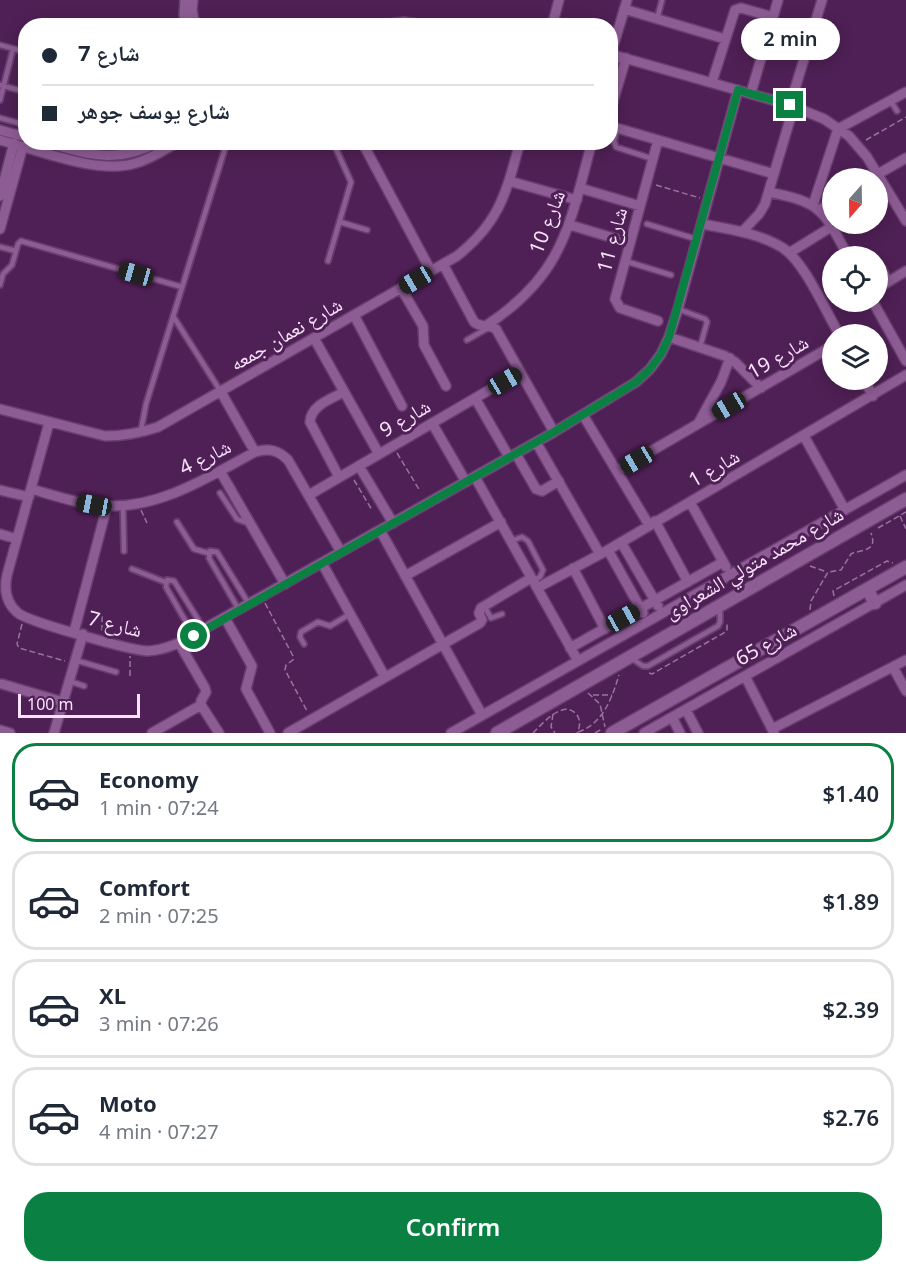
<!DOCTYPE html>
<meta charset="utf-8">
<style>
body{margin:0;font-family:"Noto Sans","Noto Naskh Arabic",sans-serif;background:#f2f2f3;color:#1f2937;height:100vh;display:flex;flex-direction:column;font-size:22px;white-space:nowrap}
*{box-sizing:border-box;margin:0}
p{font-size:20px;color:#747a83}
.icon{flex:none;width:33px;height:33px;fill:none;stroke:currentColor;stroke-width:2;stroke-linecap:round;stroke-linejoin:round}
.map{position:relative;height:733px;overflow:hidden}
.details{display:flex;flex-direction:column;background:#fff;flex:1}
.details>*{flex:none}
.top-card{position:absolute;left:18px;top:18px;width:600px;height:132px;border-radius:24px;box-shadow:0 3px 15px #0003;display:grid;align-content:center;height:132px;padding:0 24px;background:#fff}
.needle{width:39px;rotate:200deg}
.tools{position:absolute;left:822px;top:168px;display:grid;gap:12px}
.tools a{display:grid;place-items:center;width:66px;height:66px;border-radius:50%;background:#fff;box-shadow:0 3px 15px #0003;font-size:30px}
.scale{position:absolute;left:18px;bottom:15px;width:122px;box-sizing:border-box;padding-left:6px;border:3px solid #fae3fd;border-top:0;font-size:16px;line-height:21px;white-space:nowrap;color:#fae3fd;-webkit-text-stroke:4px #4f2055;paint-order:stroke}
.end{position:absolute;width:27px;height:27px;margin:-14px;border:8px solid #0b8043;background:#fff;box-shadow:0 0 0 3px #fff}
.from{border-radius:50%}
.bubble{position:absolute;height:42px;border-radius:21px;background:#fff;box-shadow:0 3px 15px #0003;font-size:20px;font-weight:600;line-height:42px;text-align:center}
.car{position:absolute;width:18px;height:36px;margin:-18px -9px;border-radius:8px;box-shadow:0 0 4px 2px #0007;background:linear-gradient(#222 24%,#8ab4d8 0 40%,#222 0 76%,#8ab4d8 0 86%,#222 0)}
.top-card b{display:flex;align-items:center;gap:21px;height:57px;font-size:22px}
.top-card b+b{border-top:2px solid #e0e1e3}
.top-card i{width:15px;height:15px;background:#1f2937}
ul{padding:10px 0 0;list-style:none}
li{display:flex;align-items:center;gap:18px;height:99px;margin:0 12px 9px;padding:0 12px;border:3px solid #e0e1e3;border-radius:24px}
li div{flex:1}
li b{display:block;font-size:22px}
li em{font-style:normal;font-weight:600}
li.active{border-color:#0b8043}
li>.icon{width:54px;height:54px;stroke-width:1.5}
.action{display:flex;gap:12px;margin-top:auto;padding:12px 24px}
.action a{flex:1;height:69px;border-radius:24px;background:#0b8043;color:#fff;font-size:24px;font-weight:600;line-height:69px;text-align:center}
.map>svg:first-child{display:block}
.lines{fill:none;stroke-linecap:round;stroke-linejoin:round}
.service-casing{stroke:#673e6d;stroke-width:8}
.minor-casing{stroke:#673e6d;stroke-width:12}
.tertiary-casing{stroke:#673e6d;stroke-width:15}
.path{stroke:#98739d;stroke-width:1.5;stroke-dasharray:6 3;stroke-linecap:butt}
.service{stroke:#8e5c95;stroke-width:4.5}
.minor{stroke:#8e5c95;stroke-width:9}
.tertiary{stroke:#8e5c95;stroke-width:12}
.route{stroke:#0b8043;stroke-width:8}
.labels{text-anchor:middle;stroke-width:6;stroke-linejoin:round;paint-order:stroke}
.street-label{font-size:20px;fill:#fae3fd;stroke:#4f2055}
</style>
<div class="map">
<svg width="906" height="733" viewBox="0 0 906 733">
<rect width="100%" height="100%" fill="#4f2055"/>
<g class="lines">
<g class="service-casing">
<path id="service" d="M657,19L662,0
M0,45L26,52
M0,85L26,92
M0,100L13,49
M890,100L897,111
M0,118L26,125
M21,124L26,107
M617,129L614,141L616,147L653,159
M340,222L367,230
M647,224L696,239
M0,247L16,251
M328,261L351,182L333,142
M625,261L671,275
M883,268L890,281
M0,285L3,274L12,265L18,244L21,241L182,287
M678,309L705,319L707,322L700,347
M173,316L221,392
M467,340L488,328
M141,430L146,404L227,142
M220,493L237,519L250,524
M123,506L124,551
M177,522L194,549L208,553
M511,541L522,537L528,541L543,570L540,577L533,581
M132,569L165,582
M484,606L491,618L502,614
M239,610L209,558L210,551L217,552L249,604
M194,636L166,587L167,580L174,581L204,629
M304,644L300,637L301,632L318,622L330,626L350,614
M631,658L643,666H648L718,626L720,622V608
M75,660L116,672
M69,681L84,686"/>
</g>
<g class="minor-casing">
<path id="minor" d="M185,0L184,15L186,26
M193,0L192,10L195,26
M624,9L725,39
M376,26L404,22L429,26
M552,26L559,0
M610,54L790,105L824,119L849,136L867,157L906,221
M611,54L627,0
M610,74L616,55
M712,82L735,10L741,8L773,17
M751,93L778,0
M790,105L822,0
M610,112L626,58
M610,126L774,174
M0,130L26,137
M0,140C39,150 98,175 136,163C151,159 164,150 178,142
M658,140L615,299L620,308L658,321
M45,142C87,154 116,165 158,142
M362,142L431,271
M871,178L906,158
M509,181L577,200
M580,188L640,206
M769,192C781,195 794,197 805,202C827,210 837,237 848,256
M0,196L14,143
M813,205L838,129L906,92
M819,210L832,202
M702,224C728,229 759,233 783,248C805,263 825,310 839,334
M570,225L630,243
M0,229L23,146
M742,232L759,214L765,204L794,106
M789,253L831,227
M443,264L474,322C481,328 489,324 496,329L554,432
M401,288L423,326L424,345L446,386
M878,288L906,271
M873,302L906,361
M354,315L402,406
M487,325C564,274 569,226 592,142
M669,337L725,356L735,362L761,388
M314,338L379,454
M864,380L873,396
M221,392L255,452
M475,398L509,457
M0,409L105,436C124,436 140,433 158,427L457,256C500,222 506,193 520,142
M583,415L649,525
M49,423L7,575C4,589 6,603 18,613C29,622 130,650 147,651C159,651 168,647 179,643L554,432L636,382L650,369L661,354L669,337L678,309L738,90
M432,423L466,482
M698,424L721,382L730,358
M804,436L845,510
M536,442L600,554
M516,454L536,489L542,491L559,481
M359,466L393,523
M220,471L285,584
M617,471L832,346
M339,477L310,422C311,405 331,399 344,392
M475,477L578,661
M31,489C56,496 82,505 108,506C161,508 210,476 255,452C269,448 278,450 288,460L341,552
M0,490L29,497
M309,495L520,372
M690,502L726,567
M655,521L688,582
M380,530L482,715
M0,534L17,539
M621,542L658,606
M608,550L643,613
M322,563L385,677
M573,568L605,629
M405,576L501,522
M537,588L608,550L906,375
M225,618L252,666L246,689L270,733
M74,632L107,506
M179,643L205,688L206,692L201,701V705L219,733
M570,648L723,562
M893,667L906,691
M745,676L774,733
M2,684L63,702
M686,710L698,733
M672,717L680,733
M772,729L906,660
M0,730L10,733
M54,733L83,634
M152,733L201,705
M288,733L480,623L482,620L479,613L481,608L531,578
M451,733L906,475
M644,733L906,585"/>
</g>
<g class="tertiary-casing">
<path id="tertiary" d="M867,589L875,603
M497,733L906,499
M612,733L906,567"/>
</g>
<path class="path" d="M866,140L906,117
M656,185L700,198
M397,453L420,491
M354,480L372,510
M141,510L147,523
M900,516L906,529
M878,528L906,512
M810,566L827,572
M834,596L833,591L887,561L893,563
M265,603L293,656V660L286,665L285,670L307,711
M810,610L811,601L828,572L841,570L851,554C862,549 878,552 871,533
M102,616V633
M22,624L17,644L19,648L65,661
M649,673L652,674L727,631V624
M130,676V656
M588,693L600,704L605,727
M593,695H612
M553,714L551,727L555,733
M578,732C603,724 612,698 619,675
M533,733C542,724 564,698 577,715C581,721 580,727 577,733
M595,733L602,729"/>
<use href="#service" class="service"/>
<use href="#minor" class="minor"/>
<use href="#tertiary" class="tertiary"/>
</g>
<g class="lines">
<path class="route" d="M194,636L554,432L620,392L636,382L650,369L661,354L669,337L738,90L790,105"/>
</g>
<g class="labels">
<g class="street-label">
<text transform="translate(547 222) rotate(-69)" y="7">شارع 10</text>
<text transform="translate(612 240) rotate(-75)" y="7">شارع 11</text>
<text transform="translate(286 334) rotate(-30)" y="7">شارع نعمان جمعه</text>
<text transform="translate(778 357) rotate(-30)" y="7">شارع 19</text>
<text transform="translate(405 418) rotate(-30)" y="7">شارع 9</text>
<text transform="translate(205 457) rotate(-26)" y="7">شارع 4</text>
<text transform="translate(714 468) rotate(-30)" y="7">شارع 1</text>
<text transform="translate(754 563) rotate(-30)" y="7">شارع محمد متولي الشعراوى</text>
<text transform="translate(115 624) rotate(14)" y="7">شارع 7</text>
<text transform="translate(766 644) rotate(-29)" y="7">شارع 65</text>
</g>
</g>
</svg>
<div class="tools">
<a><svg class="needle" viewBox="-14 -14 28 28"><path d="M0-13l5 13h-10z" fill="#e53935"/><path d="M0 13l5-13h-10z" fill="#747a83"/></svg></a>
<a><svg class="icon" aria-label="locate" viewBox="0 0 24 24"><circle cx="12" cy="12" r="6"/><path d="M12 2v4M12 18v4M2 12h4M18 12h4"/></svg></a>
<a><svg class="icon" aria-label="layers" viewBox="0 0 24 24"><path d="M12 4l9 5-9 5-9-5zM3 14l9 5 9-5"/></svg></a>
</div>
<div class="scale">100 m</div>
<i class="end from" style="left:194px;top:636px"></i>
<i class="end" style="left:790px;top:105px"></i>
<div class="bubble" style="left:741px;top:18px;width:99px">2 min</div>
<i class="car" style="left:136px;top:274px;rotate:286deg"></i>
<i class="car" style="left:416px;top:280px;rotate:240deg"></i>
<i class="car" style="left:505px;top:381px;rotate:60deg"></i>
<i class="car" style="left:729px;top:406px;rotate:240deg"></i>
<i class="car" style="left:637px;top:460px;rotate:240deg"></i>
<i class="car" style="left:94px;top:505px;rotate:281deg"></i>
<i class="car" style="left:623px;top:618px;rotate:61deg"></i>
<div class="top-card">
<b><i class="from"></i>شارع 7</b>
<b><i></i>شارع يوسف جوهر</b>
</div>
</div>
<section class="details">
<ul>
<li class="active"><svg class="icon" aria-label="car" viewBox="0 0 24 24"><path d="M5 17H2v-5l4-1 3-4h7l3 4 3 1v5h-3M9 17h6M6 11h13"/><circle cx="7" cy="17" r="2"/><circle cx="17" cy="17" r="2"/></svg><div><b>Economy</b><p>1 min · 07:24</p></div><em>$1.40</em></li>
<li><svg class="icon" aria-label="car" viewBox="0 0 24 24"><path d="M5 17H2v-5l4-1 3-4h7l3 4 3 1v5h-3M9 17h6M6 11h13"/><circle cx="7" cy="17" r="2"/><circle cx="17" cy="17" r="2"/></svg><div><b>Comfort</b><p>2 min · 07:25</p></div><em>$1.89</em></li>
<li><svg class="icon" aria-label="car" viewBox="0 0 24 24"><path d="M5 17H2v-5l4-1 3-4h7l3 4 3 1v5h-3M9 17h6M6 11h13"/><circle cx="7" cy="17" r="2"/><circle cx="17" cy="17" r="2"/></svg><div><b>XL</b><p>3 min · 07:26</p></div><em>$2.39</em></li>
<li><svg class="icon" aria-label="car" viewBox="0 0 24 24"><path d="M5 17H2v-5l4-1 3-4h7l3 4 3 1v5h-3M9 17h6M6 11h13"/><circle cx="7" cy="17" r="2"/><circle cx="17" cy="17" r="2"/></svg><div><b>Moto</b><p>4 min · 07:27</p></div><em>$2.76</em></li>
</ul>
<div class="action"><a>Confirm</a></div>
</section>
